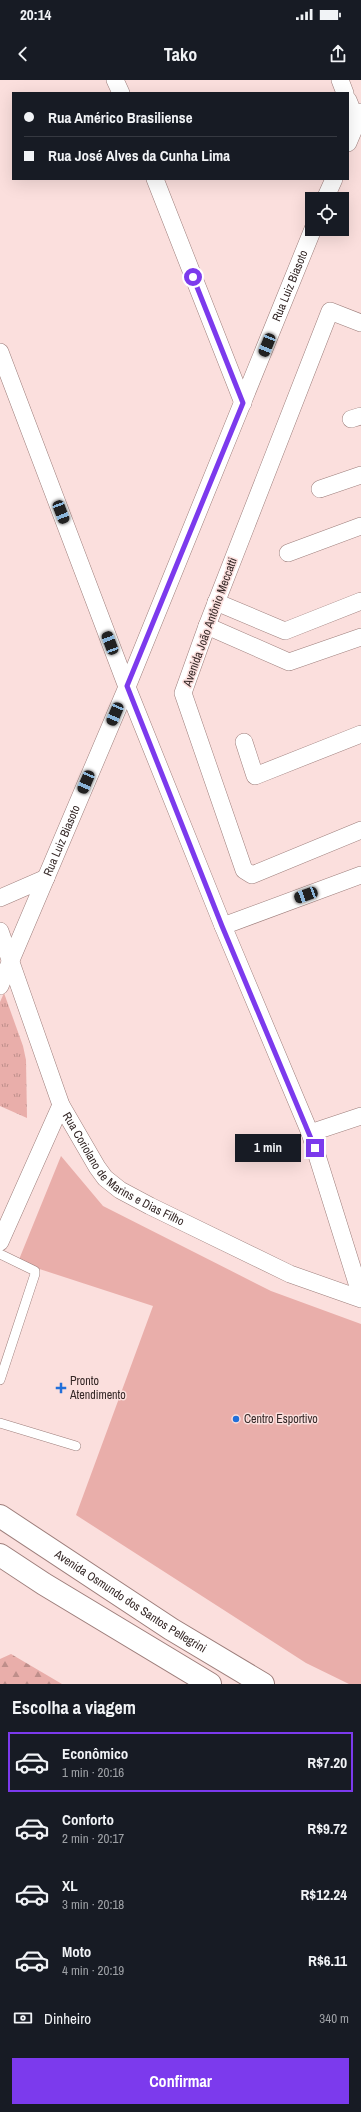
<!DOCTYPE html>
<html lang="pt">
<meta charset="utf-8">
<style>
body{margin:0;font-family:"Archivo Narrow",sans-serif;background:#242831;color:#f1f3f6;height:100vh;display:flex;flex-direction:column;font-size:15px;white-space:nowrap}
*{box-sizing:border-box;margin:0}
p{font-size:13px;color:#9ea1a6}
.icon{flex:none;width:22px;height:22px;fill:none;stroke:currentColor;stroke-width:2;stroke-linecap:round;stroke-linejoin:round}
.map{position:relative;height:1604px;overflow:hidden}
.details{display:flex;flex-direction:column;background:#171b24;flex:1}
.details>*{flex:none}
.top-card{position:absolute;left:12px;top:12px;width:337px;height:88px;border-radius:0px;box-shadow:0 4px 16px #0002;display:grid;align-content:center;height:88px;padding:0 12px;background:#171b24}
.buttons{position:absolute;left:305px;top:112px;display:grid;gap:8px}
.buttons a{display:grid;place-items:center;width:44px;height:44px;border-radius:0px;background:#171b24;box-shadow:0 4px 16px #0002;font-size:20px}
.end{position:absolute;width:18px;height:18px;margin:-9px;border:5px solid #7c3aed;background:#fff;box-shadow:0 0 0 2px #fff}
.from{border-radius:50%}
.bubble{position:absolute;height:28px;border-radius:0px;background:#171b24;box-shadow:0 4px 16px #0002;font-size:13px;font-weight:700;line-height:28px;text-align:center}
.car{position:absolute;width:12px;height:24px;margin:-12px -6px;border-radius:5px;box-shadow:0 0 3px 1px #0007;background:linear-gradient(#222 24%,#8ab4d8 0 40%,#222 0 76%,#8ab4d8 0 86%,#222 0)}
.top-card b{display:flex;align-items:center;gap:14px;height:38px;font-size:15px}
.top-card b+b{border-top:1px solid #363941}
.top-card i{width:10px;height:10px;background:#f1f3f6}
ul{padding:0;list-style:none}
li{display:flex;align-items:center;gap:12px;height:60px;margin:0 8px 6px;padding:0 4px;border:2px solid transparent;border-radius:0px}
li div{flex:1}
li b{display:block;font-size:15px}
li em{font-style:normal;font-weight:700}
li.selected{border-color:#7c3aed}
li>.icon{width:36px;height:36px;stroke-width:1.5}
h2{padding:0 12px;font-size:18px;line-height:48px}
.pay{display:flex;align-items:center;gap:10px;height:44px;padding:0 12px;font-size:15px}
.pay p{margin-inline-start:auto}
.primary-button{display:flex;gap:8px;margin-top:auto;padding:8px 12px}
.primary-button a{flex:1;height:46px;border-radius:0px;background:#7c3aed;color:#fff;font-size:16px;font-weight:700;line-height:46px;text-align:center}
.status{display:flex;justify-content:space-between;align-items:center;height:28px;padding:0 20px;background:#171b24;direction:ltr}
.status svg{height:11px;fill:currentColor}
header{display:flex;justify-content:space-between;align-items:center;height:52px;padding:0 12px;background:#171b24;font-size:18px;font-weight:700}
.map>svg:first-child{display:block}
.grass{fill:#e9aeaa}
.forest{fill:url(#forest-firs)}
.park{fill:url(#park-tufts)}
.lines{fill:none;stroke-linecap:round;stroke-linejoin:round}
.lane-casing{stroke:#9d7e7b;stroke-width:10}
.street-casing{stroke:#9d7e7b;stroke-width:18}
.primary-casing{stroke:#9d7e7b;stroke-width:24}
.lane{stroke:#fff;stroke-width:9}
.street{stroke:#fff;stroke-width:17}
.primary{stroke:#fff;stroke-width:22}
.route{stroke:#7c3aed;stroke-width:5}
.poi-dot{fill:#216fda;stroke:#fbdfdd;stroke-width:1.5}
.labels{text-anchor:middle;stroke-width:3;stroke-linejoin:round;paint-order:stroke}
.street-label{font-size:12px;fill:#352827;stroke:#fbdfdd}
.poi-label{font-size:12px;fill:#352827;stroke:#fbdfdd;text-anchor:start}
</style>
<div class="status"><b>20:14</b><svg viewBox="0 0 49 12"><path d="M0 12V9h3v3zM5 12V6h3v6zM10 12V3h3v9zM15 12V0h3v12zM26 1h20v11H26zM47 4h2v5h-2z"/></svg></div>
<header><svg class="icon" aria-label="back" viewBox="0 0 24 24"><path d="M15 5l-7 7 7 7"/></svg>Tako<svg class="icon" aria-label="share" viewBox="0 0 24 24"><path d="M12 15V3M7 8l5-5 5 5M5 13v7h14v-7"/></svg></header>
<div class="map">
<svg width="361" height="1604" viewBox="0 0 361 1604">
<defs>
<pattern id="forest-firs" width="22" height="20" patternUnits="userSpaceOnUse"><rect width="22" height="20" fill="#e9aeaa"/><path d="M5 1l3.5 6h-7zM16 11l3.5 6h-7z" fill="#be8e8a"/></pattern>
<pattern id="park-tufts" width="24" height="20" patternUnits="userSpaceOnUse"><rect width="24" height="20" fill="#e9aeaa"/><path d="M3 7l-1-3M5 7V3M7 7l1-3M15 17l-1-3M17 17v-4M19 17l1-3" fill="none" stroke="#be8e8a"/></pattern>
</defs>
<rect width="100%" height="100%" fill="#fbdfdd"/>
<path class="grass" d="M61,1076L103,1126L271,1211L361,1244V1604H349L306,1583L76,1435L153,1226L18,1182Z"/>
<path class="forest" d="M11,1574L62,1604H0V1579Z"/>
<path class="park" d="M4,913L23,966L26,980L27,1038L0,1026V922Z"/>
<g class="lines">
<g class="lane-casing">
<path id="lane" d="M0,1174L35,1191V1194L0,1300
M0,1343L76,1366"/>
</g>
<g class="street-casing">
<g id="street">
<path d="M115,0L121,13"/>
<path d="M340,0L345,13"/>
<path d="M348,20L357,42"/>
<path d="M348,63L361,32"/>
<path d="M155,99L243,323"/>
<path d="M325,119L334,99"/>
<path d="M361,243L330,231L207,546L183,613L244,790L252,795L361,750"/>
<path d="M0,272L127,607L223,846L310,1053L361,1216"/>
<path d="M351,339L361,336"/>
<path d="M320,409L361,395"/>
<path d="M288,473L361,446"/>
<path d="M216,522L285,551L361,521"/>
<path d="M207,546L289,582L361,557"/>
<path d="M244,662L255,696L361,654"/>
<path d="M0,818L46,798"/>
<path d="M223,846L361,795"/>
<path id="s1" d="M0,851L61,1025L97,1087L105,1098L120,1110L150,1126L290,1194L361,1219"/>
<path id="s2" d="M0,906L127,607L313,149"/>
<path d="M310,1053L361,1036"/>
<path d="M0,1162L61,1025"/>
</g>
</g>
<g class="primary-casing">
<g id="primary">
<path id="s3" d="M0,1436L171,1549L263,1604"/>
<path d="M0,1475L44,1504L210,1604"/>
</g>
</g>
<use href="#lane" class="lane"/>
<use href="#street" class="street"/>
<use href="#primary" class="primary"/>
</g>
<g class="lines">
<path class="route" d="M193,197L243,323L127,606L222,846L315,1068"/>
</g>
<g class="poi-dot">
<path d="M59 1302h4v4h4v4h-4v4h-4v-4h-4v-4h4z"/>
<circle cx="236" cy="1339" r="4"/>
</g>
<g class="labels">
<g class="street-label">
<text dy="4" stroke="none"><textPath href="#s2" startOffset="758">Rua Luiz Biasoto</textPath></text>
<text transform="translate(210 542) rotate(-70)" y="4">Avenida João Antônio Meccatti</text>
<text dy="4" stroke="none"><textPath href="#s2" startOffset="158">Rua Luiz Biasoto</textPath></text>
<text dy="4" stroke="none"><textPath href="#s1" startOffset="277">Rua Coriolano de Marins e Dias Filho</textPath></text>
<text dy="4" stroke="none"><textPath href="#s3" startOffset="156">Avenida Osmundo dos Santos Pellegrini</textPath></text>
</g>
<g class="poi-label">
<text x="70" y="1305">Pronto<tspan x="70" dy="14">Atendimento</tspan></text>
<text x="244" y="1343">Centro Esportivo</text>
</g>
</g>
</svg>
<div class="buttons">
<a><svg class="icon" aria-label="locate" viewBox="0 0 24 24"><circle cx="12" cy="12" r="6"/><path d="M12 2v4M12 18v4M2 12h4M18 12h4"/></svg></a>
</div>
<i class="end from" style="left:193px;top:197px"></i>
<i class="end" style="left:315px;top:1068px"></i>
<div class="bubble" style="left:235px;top:1054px;width:66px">1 min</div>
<i class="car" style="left:267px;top:265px;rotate:202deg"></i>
<i class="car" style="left:61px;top:432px;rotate:159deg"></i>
<i class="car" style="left:110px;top:563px;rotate:339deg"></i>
<i class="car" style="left:115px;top:634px;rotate:203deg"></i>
<i class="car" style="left:86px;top:702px;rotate:203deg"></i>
<i class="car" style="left:306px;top:815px;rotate:250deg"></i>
<div class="top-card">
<b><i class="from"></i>Rua Américo Brasiliense</b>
<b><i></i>Rua José Alves da Cunha Lima</b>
</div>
</div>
<section class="details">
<h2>Escolha a viagem</h2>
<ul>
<li class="selected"><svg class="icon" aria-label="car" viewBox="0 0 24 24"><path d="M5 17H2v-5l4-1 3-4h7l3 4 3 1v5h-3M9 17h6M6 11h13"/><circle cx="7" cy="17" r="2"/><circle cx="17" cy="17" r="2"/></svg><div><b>Econômico</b><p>1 min · 20:16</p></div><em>R$7.20</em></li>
<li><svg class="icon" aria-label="car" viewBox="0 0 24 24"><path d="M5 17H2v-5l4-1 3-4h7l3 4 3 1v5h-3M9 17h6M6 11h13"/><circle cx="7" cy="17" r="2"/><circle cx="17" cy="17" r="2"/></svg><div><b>Conforto</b><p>2 min · 20:17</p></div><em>R$9.72</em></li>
<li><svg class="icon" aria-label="car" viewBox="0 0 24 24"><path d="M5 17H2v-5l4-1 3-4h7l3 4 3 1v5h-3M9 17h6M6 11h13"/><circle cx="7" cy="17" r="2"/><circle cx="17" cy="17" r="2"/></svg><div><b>XL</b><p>3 min · 20:18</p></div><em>R$12.24</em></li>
<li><svg class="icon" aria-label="car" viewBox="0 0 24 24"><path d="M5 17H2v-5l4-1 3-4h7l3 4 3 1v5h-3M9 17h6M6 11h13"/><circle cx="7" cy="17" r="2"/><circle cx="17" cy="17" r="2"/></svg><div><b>Moto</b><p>4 min · 20:19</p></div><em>R$6.11</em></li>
</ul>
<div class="pay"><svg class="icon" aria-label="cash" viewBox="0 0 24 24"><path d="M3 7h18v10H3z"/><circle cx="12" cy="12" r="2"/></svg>Dinheiro<p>340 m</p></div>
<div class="primary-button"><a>Confirmar</a></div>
</section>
